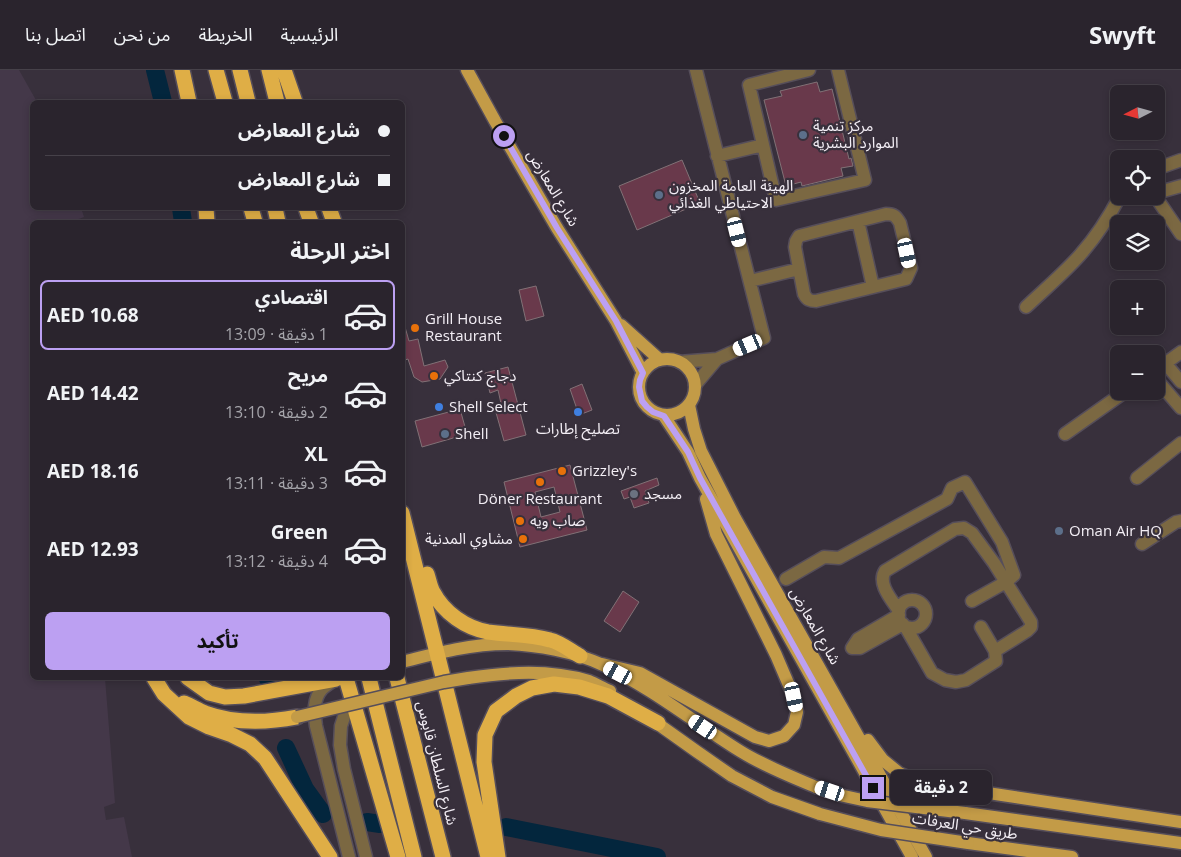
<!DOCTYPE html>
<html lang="ar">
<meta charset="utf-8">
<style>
body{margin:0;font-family:"Open Sans","Noto Sans Arabic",sans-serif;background:#322c35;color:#f1f3f6;direction:rtl;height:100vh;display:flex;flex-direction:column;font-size:19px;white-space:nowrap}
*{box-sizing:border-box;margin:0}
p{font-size:16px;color:#a5a4aa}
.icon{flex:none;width:28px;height:28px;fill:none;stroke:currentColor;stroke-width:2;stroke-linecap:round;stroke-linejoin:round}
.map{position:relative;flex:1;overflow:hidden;direction:ltr}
.side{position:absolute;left:30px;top:150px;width:375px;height:460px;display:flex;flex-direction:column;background:#2a242d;border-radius:8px;box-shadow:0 2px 8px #0003,0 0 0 1px #464149;direction:rtl}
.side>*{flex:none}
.top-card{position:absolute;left:30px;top:30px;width:375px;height:110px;border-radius:8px;box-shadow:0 2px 8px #0003,0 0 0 1px #464149;direction:rtl;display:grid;align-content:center;height:110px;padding:0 15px;background:#2a242d}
.needle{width:32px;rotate:264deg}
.fabs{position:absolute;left:1110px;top:15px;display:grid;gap:10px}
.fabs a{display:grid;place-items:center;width:55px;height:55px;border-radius:8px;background:#2a242d;box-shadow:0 2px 8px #0003,0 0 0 1px #464149;font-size:25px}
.end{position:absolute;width:22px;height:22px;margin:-11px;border:6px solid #bca0f2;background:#111;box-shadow:0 0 0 2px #111}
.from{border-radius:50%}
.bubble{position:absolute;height:35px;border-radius:8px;background:#2a242d;box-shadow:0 2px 8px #0003,0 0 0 1px #464149;font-size:16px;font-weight:700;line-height:35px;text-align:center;direction:rtl}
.car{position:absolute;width:15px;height:30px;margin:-15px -8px;border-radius:6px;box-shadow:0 0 4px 1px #0007;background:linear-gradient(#fff 24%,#345 0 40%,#fff 0 76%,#345 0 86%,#fff 0)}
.top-card b{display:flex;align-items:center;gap:18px;height:48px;font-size:19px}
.top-card b+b{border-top:1px solid #464149}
.top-card i{width:12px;height:12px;background:#f1f3f6}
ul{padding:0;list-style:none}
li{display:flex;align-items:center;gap:15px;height:70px;margin:0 10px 8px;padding:0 5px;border:2px solid transparent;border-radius:8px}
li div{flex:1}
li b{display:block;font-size:19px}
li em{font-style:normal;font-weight:700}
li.on{border-color:#bca0f2}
li>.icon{width:45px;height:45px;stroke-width:1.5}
h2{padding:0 15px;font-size:22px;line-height:60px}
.cta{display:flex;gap:10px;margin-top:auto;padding:10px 15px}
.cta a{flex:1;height:58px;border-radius:8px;background:#bca0f2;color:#111;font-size:20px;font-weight:700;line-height:58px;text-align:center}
header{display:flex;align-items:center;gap:30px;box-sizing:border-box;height:70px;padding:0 25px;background:#2a242d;border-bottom:1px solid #464149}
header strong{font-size:24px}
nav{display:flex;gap:28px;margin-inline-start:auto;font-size:18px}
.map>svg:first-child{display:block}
.built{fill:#443849}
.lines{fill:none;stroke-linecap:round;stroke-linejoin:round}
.river{stroke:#03263d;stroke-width:18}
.building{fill:#69394b;stroke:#817176;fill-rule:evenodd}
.minor-casing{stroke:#564e5a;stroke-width:15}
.major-casing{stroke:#564e5a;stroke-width:15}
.highway-casing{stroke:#564e5a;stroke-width:18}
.minor{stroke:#7b6842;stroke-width:12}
.major{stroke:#c39b47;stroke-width:12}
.highway{stroke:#dfae46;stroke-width:15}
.major-bridge-casing{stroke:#564e5a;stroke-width:15;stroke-linecap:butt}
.major-bridge{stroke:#c39b47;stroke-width:12}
.route{stroke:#bca0f2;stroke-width:6}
.service-dot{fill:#5c6f8a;stroke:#38303c;stroke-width:2}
.food-dot{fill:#e8710a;stroke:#38303c;stroke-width:2}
.shop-dot{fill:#3f7fe0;stroke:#38303c;stroke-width:2}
.worship-dot{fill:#6b7280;stroke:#38303c;stroke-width:2}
.labels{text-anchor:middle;stroke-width:4.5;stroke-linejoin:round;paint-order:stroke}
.poi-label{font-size:15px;fill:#f3eef5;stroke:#38303c;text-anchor:start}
.street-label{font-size:15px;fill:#f3eef5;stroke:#38303c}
</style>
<header>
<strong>Swyft</strong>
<nav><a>الرئيسية</a><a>الخريطة</a><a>من نحن</a><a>اتصل بنا</a></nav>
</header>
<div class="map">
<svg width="1181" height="787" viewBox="0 0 1181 787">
<rect width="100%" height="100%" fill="#38303c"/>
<path class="built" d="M0,0H19L37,32H32V138H81L84,147L71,152H32V608H105L115,733L104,737L106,750L124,747L132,787H0Z"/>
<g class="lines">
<path class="river" d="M155,0L163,32
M181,138L183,152
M268,608V609
M286,678L305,719L323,744
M367,752L380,754
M506,757L657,787"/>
</g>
<path class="building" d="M817,12L820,22L832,19L849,89L851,88L853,96L841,98L843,106L802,116L801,112L786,116L764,30L782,26L780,21Z
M682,90L700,133L637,160L619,116Z
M536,216L544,246L526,251L519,220Z
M405,257L409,271L418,269L424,296L445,290L448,297L440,309L422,312L414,307L408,289L402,291V258Z
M508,297L526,365L504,371L495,339L502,338L498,320L490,323L485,303Z
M582,314L592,340L579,345L570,319Z
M460,339L467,364L422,377L415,351Z
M570,395L587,460L520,477L504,412ZM554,417L560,442L541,447L535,422Z
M657,408L659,415L645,421L649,433L634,438L630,427L624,429L621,421Z
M623,521L639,532L620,562L604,551Z"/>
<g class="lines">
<g class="minor-casing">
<path id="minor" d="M809,0L749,15L776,130L865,110L838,0
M717,86L763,75
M1156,99L1181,90
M1156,123L1181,116
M1155,126L1181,164
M886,144C894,144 896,146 900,153L911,198L906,209L816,231C810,231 807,230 804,224L795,177L796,171L799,166Z
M858,151L873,217
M750,211L799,199
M1026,237C1044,220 1064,203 1080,185C1096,167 1109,147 1120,126
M679,292L717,289L764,268L696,0
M1165,293L1181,312
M1156,300L1181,282
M1156,309L1181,338
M695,315L717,289
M1065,364L1126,321
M1137,408L1181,373
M1142,474L1176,452L1181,451
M786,509L824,487L839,488L947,429L952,418L965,412L1002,472L1014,505L1006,512L972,531
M898 544a14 14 0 1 1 28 0a14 14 0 1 1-28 0Z
M899,541C892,530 877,514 885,501L955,459L964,458L972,463L994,493L1031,552V557L1027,561L995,581
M905,556L932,603L945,610L956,612L966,610L996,591L995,581L981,557
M852,578L858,569L899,545
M852,578H860L903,554
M336,609C331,612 326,615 322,619C313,629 314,643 316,656L349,787
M348,635L341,656L340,675L344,699L366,787"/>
</g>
<g class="major-casing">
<path id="major" d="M467,0L495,51L557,158L616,251L643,303
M621,255L660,290
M639 317a28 28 0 1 1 56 0a28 28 0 1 1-56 0Z
M689,335L694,359L701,381L735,448L926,787
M664,346L688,382L700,408L912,787
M402,592C437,583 471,574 507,574C537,575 575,582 603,595C652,618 695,653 740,681C764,696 790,706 816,717
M602,594L640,603L755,667L769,671L784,666L794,655L797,642L794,627L776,585L716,464L706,429
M468,608C509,602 549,599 589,611C596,614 603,618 610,621
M651,649L696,681L732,706L772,727L820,744
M868,670L883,690L899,703L921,713L1181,752
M965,743L1181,773
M968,773L1072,787"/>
</g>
<g class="highway-casing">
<path id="highway" d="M182,0L189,32
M216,0L225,32
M240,0L248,32
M269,0L277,32
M284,0L295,32
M206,138L207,152
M251,138L255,152
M275,138L278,152
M306,138L311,152
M329,138L334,152
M402,443L488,787
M427,504C429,510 430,517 433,522C444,543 466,558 488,562C509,565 529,564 550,570C560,572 571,581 580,586
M154,608L164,624L189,647L209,657L232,665L250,674L265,688L330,787
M188,608L209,623L225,627L244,626L336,609
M346,608L398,787
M369,608L414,787
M397,608L443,787
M184,633C191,636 198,640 205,643C235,654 266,653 297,647
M498,787L484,692L485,665L496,641L516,626L532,618L554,614L579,617L608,626L658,653"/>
</g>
<use href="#minor" class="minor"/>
<use href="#major" class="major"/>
<use href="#highway" class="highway"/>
<g class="major-bridge-casing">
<path id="major-bridge" d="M297,647L444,612L468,608
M816,717L844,726L867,731L965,743
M820,744L881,760L968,773"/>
</g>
<use href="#major-bridge" class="major-bridge"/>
</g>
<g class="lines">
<path class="route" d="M504,66L557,158L616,251L643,303L640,310L639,317L642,331L647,337L653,342L664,346L688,382L700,408L873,718"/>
</g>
<g class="service-dot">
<circle cx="803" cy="65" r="5"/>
<circle cx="659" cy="125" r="5"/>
<circle cx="445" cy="364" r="5"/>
<circle cx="1059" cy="461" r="5"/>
</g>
<g class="food-dot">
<circle cx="415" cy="258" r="5"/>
<circle cx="434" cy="306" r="5"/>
<circle cx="562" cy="401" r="5"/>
<circle cx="540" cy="412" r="5"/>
<circle cx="520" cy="451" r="5"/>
<circle cx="523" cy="469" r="5"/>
</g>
<g class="shop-dot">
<circle cx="439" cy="337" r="5"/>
<circle cx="578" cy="342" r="5"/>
</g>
<circle class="worship-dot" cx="634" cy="424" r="5"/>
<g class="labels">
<g class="poi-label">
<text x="813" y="61">مركز تنمية<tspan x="813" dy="17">الموارد البشرية</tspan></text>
<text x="669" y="121">الهيئة العامة المخزون<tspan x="669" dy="17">الاحتياطي الغذائي</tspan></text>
<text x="425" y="254">Grill House<tspan x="425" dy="17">Restaurant</tspan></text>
<text x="444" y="311">دجاج كنتاكي</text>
<text x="449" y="342">Shell Select</text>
<text x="578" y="364" text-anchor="middle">تصليح إطارات</text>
<text x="455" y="369">Shell</text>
<text x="572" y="406">Grizzley's</text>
<text x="644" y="429">مسجد</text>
<text x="540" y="434" text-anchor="middle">Döner Restaurant</text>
<text x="530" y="456">صاب ويه</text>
<text x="1069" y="466">Oman Air HQ</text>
<text x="513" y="474" text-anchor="end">مشاوي المدنية</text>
</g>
<g class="street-label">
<text transform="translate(553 118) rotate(59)" y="5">شارع المعارض</text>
<text transform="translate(815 556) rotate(60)" y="5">شارع المعارض</text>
<text transform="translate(437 693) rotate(76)" y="5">شارع السلطان قابوس</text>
<text transform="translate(965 756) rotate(9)" y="5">طريق حي العرفات</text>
</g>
</g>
</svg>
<div class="fabs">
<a><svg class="needle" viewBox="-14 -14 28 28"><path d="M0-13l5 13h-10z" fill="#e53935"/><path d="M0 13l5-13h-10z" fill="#a5a4aa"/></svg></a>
<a><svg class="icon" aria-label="locate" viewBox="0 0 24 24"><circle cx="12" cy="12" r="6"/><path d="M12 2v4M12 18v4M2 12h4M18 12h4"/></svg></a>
<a><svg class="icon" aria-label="layers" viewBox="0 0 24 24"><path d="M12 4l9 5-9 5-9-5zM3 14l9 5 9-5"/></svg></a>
<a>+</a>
<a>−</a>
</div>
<i class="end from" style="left:504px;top:66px"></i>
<i class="end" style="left:873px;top:718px"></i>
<div class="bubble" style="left:890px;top:700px;width:102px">2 دقيقة</div>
<i class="car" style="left:737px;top:162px;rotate:166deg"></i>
<i class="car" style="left:907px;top:183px;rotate:168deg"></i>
<i class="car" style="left:748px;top:275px;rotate:247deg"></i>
<i class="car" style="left:618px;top:603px;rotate:298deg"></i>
<i class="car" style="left:794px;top:627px;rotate:168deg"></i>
<i class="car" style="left:703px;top:657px;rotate:304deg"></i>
<i class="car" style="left:830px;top:721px;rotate:288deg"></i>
<div class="top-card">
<b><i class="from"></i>شارع المعارض</b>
<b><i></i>شارع المعارض</b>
</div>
<section class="side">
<h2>اختر الرحلة</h2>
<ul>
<li class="on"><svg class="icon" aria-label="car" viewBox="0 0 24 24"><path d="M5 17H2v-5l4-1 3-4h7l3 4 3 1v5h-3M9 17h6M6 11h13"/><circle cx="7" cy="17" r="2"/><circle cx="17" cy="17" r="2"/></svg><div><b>اقتصادي</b><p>1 دقيقة · 13:09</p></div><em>AED 10.68</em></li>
<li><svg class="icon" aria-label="car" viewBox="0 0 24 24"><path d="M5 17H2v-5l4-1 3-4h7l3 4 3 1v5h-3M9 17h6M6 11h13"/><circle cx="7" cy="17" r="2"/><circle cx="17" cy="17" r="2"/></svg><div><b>مريح</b><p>2 دقيقة · 13:10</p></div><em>AED 14.42</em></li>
<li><svg class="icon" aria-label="car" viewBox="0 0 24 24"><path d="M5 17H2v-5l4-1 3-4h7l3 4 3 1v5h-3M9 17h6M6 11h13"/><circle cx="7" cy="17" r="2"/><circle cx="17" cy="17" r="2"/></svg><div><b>XL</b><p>3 دقيقة · 13:11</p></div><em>AED 18.16</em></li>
<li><svg class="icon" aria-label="car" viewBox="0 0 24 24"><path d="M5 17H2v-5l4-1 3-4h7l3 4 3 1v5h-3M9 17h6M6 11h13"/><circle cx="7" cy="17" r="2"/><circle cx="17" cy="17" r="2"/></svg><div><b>Green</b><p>4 دقيقة · 13:12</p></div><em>AED 12.93</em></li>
</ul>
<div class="cta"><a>تأكيد</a></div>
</section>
</div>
